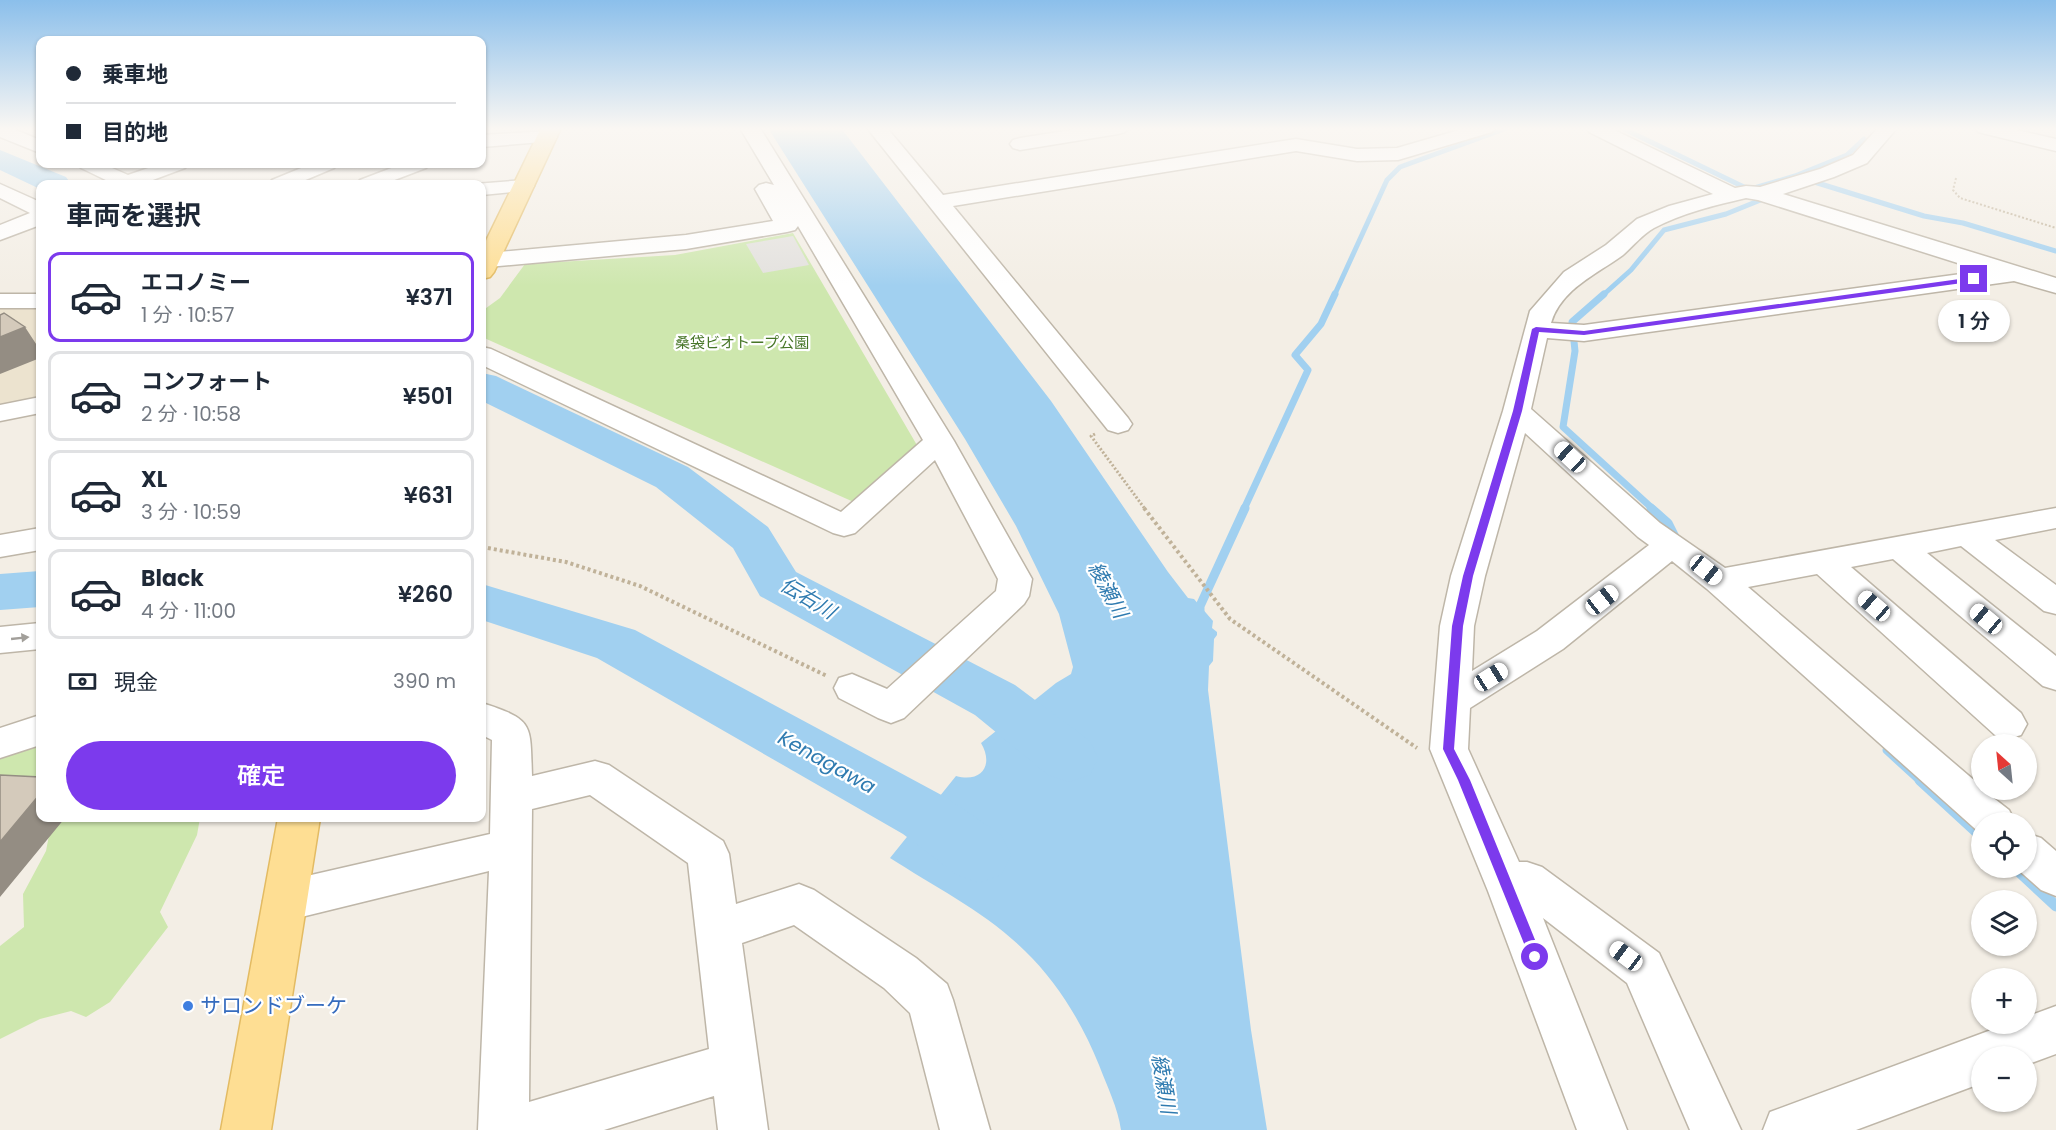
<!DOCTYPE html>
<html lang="ja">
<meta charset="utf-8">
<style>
body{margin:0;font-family:Poppins,"Noto Sans JP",sans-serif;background:#f6f6f7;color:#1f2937;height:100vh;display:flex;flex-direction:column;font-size:22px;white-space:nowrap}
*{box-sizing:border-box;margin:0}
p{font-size:20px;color:#747a83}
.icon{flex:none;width:33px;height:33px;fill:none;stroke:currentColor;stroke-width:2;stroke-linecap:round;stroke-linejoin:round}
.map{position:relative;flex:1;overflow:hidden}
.details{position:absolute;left:36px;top:180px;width:450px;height:642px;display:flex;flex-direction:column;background:#fff;border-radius:12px;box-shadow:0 2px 4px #0004}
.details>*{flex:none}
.guide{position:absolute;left:36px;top:36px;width:450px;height:132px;border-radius:12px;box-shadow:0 2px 4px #0004;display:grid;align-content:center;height:132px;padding:0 30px;background:#fff}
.needle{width:39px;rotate:333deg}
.buttons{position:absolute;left:1971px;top:734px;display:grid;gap:12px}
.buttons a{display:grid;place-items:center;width:66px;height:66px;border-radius:50%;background:#fff;box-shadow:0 2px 4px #0004;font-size:30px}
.end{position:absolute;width:27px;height:27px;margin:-14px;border:8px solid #7c3aed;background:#fff;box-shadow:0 0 0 3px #fff}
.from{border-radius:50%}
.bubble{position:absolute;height:42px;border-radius:21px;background:#fff;box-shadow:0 2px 4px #0004;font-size:20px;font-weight:600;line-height:42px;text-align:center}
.car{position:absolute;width:18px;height:36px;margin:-18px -9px;border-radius:8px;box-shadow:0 0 4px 2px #0007;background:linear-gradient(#fff 24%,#345 0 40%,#fff 0 76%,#345 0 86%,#fff 0)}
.guide b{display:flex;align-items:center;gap:21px;height:57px;font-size:22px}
.guide b+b{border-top:2px solid #e0e1e3}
.guide i{width:15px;height:15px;background:#1f2937}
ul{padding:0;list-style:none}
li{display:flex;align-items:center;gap:18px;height:90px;margin:0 12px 9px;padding:0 18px;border:3px solid #e0e1e3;border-radius:12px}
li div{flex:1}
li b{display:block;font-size:22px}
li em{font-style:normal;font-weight:600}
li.selected{border-color:#7c3aed}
li>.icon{width:54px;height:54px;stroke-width:1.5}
h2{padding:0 30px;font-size:27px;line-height:72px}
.pay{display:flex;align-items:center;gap:15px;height:66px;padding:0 30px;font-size:22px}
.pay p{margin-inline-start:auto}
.primary-button{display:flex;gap:12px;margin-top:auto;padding:12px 30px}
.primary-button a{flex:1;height:69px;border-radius:36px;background:#7c3aed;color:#fff;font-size:24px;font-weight:600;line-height:69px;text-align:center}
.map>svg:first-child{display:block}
.education{fill:#ece3cf}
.green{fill:#cee7ae}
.parking{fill:#e3e1de}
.water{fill:#a1d0f0}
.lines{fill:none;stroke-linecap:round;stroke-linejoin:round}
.stream-far3{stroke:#a1d0f0;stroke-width:5}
.stream-far2{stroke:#a1d0f0;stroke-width:7}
.stream-far1{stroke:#a1d0f0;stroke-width:9}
.stream{stroke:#a1d0f0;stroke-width:11}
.river{fill:#a1d0f0;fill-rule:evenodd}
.minor-casing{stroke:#beb6a8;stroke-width:3}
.major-casing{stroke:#e3bb63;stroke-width:3}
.path-far2{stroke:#c0b299;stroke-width:2;stroke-dasharray:2 2;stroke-linecap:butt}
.path-far1{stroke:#c0b299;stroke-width:3;stroke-dasharray:2 2;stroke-linecap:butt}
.path{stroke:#c0b299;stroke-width:4;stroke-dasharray:3 3;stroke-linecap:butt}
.minor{fill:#fff;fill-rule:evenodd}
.major{fill:#fede93;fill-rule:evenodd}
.shaded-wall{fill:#948d83}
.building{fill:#d4cabb;stroke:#948d83;stroke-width:1.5}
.oneway{fill:#a29f9a}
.route{fill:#7c3aed}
.shop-dot{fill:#3f7fe0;stroke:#fff;stroke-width:2}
.labels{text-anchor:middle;stroke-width:4.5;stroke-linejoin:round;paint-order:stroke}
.far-park-label{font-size:15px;fill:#477628;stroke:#fff}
.water-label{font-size:20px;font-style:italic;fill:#2f7bb0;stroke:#fff}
.near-shop-label{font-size:21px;fill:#366cbe;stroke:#fff;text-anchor:start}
</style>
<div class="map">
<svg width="2056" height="1130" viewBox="0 0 2056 1130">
<rect width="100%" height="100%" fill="#f3eee5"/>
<path class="education" d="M0,305L40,306V398L0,406Z"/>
<path class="green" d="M793,233L928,464L874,511L482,337V311L500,298L525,264L675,255Z
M40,743V807L0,809V753Z
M58,818H200L197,835L160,912L168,927L110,1002L86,1017L71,1011L40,1019L0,1039V946L24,927L23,894L46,851L50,830Z"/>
<path class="parking" d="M793,236L809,265L763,273L746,244Z"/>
<path class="water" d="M768,128H841L1051,401L1168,572L1188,598L1194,599L1213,621L1212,628L1217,632V635L1214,639L1213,661L1209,666L1208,690L1251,1030L1267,1130H1121C1118,1108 1107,1086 1099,1065C1082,1023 1058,983 1025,951C987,913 935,887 890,858L956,776C982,783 994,765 981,743L1056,683L1071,674L1073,667L1059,614L1016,526L965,439Z"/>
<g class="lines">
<path class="stream-far3" d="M1795,176L1924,216L1963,223L2056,251
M1751,189L1795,176L1847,155L1864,139
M1334,296L1387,180L1400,167L1507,128
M1602,296L1631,270L1664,230L1726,214L1763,199L1746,188L1622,128"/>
<path class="stream-far2" d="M1604,294L1572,322L1575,351L1563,427L1653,509
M1244,509L1308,370L1295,355L1321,324L1335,294"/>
<path class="stream-far1" d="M1651,508L1668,523L1677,541
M1200,615V606L1245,508
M1887,750L1922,782"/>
<path class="stream" d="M1920,780L1982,837
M2014,867L2056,906"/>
<path class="river" d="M0,150L66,177L71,184H40V189L0,170Z
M482,373L496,376L688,467L768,527L796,572L1015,685L1090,741L1098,758L1090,775L1069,782L1048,775L975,715L760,596L733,548L656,487L482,401Z
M40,571V607L0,610V574Z
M482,584L635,630L947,798L1001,835L1011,855L1001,875L979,883L957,875L903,834L597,658L482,620Z"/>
<g class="minor-casing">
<path id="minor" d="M0,128H11L40,140V153L0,137Z
M740,128H760L954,441L1032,579L1029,596L1024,604L904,718L891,723L878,718L839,698L834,688L839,678L852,674L887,689L996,591L998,579L935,460L855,533L844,536L833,533L482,365V347L491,349L841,512L923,440L798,226L795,230L787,232L686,249L488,267L482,265V255L488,253L686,235L773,221L755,189L759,185L766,183L774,185Z
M867,128H887L943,195L1296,139L1357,149L1397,148L1466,128H1495L1492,132L1398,160L1357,161L1296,151L953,206L1128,418L1132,424L1128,430L1118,433L1108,430Z
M1084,128H1128L1125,132L1118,134L1020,150L1013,148L1010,144L1013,140L1020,138Z
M1587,128H1610L1735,188L1746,186L1760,187L1820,169L1853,155L1878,128H1897L1867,163L1834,177L1783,194L2056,278V293L2014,281L1584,341L1547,338L1531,409L1660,523L1725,568L2056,508V528L1995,540L2056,585V614L2044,611L1961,546L1927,553L2056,656V690L2043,686L1893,559L1851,567L2021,713L2027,724L2021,735L2008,739L1995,735L1817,574L1748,587L1982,787V789L2009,810L2015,822H1982V835L1707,589L1672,561L1563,649L1470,708L1468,749L1519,862H1527L1542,867L1659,953L1741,1130H1690L1627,983L1543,918L1627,1130H1577L1488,891L1430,749L1440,626L1451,576L1503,411L1530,311L1564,272L1606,245L1637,219L1669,206L1713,194L1589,132ZM1746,198L1758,200L1983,271L1584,325L1551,323C1561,289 1597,274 1623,255C1633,246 1643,234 1654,228C1682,213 1716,205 1746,198ZM1525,433L1638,537L1649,545L1537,631L1472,671L1474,626L1485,576Z
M1975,128H2008L2056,139V151L1978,132Z
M547,131L554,133L557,137L554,141L482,147V135Z
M78,164H103L128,175L160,164H188L185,168L142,184H114L81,168Z
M311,164H337L334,168L296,184H269L272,180Z
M402,164H429L426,168L384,184H357L360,180Z
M524,180L531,182L534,186L531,190L482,195V184H475Z
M0,184L40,202V225L0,240V225L30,213L0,198Z
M0,294H40V308H0Z
M40,397V413L0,421V405Z
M40,528V550L0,557V535Z
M40,623V649L0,653V627Z
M482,703C535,720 530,724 532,776L595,761L609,765L723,841L729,854L736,904L799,884L814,890L916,958L947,984L953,1000L990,1130H940L910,1013L884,988L794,925L742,943L768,1130H718L714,1096L604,1130H478L489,871L285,921L270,915L263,901L270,887L285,881L490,834L492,740L482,735ZM590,795L688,863L709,1049L529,1102L532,809Z
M40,715V745L0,758V728Z
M2026,833L2041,838L2056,851V896L2041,890L2015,867H2026Z
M2056,1006V1054L2026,1065V1056H1982V1083L1856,1130H1763L1770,1112L2010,1023H2026V1017Z"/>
</g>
<g class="major-casing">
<path id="major" d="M541,128H561L494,272L490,277L482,279V249Z
M278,818H320L271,1130H221Z"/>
</g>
<path class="path-far2" d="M1956,178L1953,190L1960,198L2056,228"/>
<path class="path-far1" d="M1095,434L1091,436L1145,509"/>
<path class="path" d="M1144,508L1230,619L1417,748
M482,547L566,562L640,586L827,676"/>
<use href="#minor" class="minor"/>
<use href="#major" class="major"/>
</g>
<path class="shaded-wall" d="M25,327L40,350V358L0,374V337Z
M40,794V818H65L0,897V842Z"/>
<path class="building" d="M4,313L25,327L0,337V315Z
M0,775L40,777V794L0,842Z"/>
<defs><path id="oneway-solid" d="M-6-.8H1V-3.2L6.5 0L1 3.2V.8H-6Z" transform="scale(1.5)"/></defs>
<use class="oneway" href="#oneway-solid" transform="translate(20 638) rotate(-6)"/>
<linearGradient id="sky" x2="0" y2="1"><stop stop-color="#8bbfeb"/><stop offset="0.45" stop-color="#faf7f3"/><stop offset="1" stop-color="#faf7f3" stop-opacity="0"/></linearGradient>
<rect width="2056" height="286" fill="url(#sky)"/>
<path class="route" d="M1974,277L1977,281L1584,335L1539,332L1522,411L1473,576L1463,626L1454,749L1470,780L1542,957L1540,961L1535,963L1531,961L1458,780L1443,749L1452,626L1463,576L1513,411L1532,329L1536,327L1584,331Z"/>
<circle class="shop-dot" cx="188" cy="1006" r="6"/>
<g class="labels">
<g class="far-park-label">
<text x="742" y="348">桑袋ビオトープ公園</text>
</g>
<g class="water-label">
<text transform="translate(1108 590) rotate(62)" y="7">綾瀬川</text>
<text transform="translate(808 598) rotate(31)" y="7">伝右川</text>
<text transform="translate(827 762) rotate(29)" y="7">Kenagawa</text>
<text transform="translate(1164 1084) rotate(80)" y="7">綾瀬川</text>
</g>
<g class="near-shop-label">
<text x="200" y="1013">サロンドブーケ</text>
</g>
</g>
</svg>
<div class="buttons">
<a><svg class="needle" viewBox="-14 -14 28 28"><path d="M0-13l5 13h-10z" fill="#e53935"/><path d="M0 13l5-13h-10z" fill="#747a83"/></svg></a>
<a><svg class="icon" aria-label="locate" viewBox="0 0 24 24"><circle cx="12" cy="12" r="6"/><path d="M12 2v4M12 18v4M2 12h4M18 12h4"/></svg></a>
<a><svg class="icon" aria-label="layers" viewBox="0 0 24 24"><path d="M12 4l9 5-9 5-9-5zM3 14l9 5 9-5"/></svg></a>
<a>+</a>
<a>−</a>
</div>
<i class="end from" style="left:1535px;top:957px"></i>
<i class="end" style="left:1974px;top:279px"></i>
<div class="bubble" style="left:1938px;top:300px;width:72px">1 分</div>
<i class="car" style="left:1570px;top:457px;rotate:313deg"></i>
<i class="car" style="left:1706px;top:570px;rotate:129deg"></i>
<i class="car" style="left:1602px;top:600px;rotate:52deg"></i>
<i class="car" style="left:1874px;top:606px;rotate:311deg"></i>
<i class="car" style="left:1986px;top:619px;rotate:310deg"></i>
<i class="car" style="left:1491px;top:677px;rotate:58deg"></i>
<i class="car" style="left:1626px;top:956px;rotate:307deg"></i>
<div class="guide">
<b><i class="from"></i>乗車地</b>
<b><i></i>目的地</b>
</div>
<section class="details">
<h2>車両を選択</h2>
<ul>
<li class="selected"><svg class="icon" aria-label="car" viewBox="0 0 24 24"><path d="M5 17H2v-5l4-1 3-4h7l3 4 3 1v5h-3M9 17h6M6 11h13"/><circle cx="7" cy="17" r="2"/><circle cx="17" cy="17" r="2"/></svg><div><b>エコノミー</b><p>1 分 · 10:57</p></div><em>¥371</em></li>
<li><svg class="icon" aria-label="car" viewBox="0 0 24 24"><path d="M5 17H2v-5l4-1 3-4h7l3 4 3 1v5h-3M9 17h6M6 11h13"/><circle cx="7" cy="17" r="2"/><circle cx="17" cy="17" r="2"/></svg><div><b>コンフォート</b><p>2 分 · 10:58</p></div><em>¥501</em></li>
<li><svg class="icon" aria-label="car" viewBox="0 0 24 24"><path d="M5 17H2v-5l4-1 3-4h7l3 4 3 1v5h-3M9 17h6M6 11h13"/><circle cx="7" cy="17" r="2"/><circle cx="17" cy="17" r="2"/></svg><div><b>XL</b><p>3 分 · 10:59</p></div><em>¥631</em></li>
<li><svg class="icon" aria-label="car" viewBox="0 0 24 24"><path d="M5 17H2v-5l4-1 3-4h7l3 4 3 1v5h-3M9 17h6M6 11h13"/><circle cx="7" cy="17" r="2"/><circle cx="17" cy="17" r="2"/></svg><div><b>Black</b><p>4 分 · 11:00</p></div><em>¥260</em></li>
</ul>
<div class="pay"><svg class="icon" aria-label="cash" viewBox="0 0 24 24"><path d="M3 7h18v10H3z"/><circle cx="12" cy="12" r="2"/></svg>現金<p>390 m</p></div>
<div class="primary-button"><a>確定</a></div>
</section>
</div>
